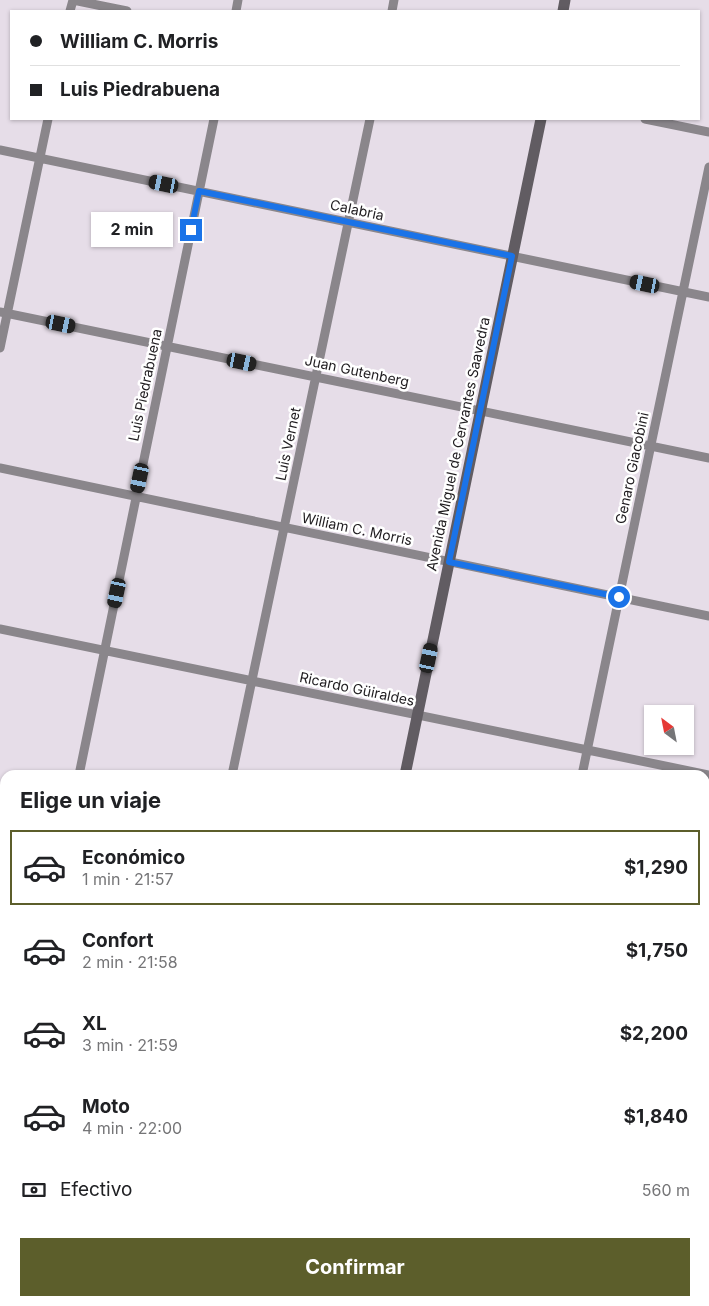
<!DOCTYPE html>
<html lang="es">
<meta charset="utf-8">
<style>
body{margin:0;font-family:Inter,sans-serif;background:#f2f2f2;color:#202124;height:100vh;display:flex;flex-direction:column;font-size:19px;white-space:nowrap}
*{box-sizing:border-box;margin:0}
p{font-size:16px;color:#757577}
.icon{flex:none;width:28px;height:28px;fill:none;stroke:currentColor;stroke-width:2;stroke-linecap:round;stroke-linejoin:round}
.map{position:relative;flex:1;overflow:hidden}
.details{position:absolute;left:0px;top:770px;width:710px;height:536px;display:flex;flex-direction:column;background:#fff;border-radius:15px 15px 0 0;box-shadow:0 1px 4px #0004}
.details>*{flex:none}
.guide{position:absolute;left:10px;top:10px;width:690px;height:110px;border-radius:0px;box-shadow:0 1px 4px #0004;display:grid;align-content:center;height:110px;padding:0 20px;background:#fff}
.needle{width:32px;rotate:328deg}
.fabs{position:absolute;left:644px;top:705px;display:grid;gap:10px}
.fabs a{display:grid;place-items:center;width:50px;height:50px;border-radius:0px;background:#fff;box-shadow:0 1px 4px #0004;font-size:25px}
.end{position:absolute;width:22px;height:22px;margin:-11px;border:6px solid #1a73e8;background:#fff;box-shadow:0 0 0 2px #fff}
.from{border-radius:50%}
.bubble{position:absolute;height:35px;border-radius:0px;background:#fff;box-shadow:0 1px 4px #0004;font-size:16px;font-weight:700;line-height:35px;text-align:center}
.car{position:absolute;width:15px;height:30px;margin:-15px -8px;border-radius:6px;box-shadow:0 0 4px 1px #0007;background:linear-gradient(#222 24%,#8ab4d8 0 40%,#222 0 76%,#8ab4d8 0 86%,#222 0)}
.guide b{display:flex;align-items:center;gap:18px;height:48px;font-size:19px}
.guide b+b{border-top:1px solid #e0e0e0}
.guide i{width:12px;height:12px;background:#202124}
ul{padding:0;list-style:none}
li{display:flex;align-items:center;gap:15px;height:75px;margin:0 10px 8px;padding:0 10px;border:2px solid transparent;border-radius:0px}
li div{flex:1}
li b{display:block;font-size:19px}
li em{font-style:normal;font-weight:700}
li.selected{border-color:#5c5e2b}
li>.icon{width:45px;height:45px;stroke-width:1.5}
h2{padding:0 20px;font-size:22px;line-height:60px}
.pay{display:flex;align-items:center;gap:12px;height:55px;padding:0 20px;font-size:19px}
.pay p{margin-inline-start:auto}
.primary-button{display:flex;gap:10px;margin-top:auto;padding:10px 20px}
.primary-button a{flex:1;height:58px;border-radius:0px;background:#5c5e2b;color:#fff;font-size:20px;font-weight:700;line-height:58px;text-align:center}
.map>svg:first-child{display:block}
.green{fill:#dea8e8}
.building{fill:#582662}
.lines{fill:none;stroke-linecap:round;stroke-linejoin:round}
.street{stroke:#8a868b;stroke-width:9}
.secondary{stroke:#615c62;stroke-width:11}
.route{stroke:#1a73e8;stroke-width:6}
.labels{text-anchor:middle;stroke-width:5;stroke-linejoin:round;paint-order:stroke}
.street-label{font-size:14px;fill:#1f1c1f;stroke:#fff}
</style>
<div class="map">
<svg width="709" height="1306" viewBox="0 0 709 1306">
<rect width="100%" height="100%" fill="#e6dde8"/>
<path class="green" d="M705,1264L709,1265V1306H218L219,1301H705Z"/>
<path class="building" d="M0,1255L5,1256V1269L0,1268Z
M0,1270L5,1271V1286L0,1284Z
M101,1301H112L111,1306H100Z
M149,1301H173L172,1306H148Z
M230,1301L245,1305V1306H229Z
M264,1301L278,1304V1306H263Z
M520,1301H538L537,1306H519Z
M568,1301H575L582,1303L581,1306H567Z"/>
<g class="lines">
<path class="street" d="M73,0L127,11
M70,11L73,0
M236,11L238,0
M392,11L394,0
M645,119L709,132
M0,150L709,297
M0,312L709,458
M0,348L48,119
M0,468L709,616
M0,629L709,775
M79,775L214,119
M232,775L370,119
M582,775L709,167
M0,792L5,793
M705,939H709
M0,953L5,954
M705,971L709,951
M705,1098L709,1099
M0,1155L5,1128
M0,1207L5,1208
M9,1301L33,1306
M399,1301L423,1306
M203,1306L204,1301
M294,1306L295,1301
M637,1306L638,1301"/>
<path class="secondary" d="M563,11L565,0
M405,775L541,119
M0,1091L5,1092
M0,1103L5,1104
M705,1234L709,1235
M705,1244L709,1245"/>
</g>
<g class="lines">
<path class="route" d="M191,230L199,191L512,256L449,562L619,597"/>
</g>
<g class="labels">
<g class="street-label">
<text transform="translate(357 210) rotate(12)" y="5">Calabria</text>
<text transform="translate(357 371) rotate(12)" y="5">Juan Gutenberg</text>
<text transform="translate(145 385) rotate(-78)" y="5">Luis Piedrabuena</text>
<text transform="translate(288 444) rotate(-78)" y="5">Luis Vernet</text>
<text transform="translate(458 444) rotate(-78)" y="5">Avenida Miguel de Cervantes Saavedra</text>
<text transform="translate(632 468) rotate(-78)" y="5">Genaro Giacobini</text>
<text transform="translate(357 529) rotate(12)" y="5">William C. Morris</text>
<text transform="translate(357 689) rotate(12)" y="5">Ricardo Güiraldes</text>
</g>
</g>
</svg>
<div class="fabs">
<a><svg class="needle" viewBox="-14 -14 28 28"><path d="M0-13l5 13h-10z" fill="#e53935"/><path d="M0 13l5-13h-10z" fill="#757577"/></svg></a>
</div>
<i class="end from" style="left:619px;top:597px"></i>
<i class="end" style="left:191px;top:230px"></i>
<div class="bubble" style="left:91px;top:212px;width:82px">2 min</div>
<i class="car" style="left:164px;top:184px;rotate:282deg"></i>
<i class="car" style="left:645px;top:284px;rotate:282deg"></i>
<i class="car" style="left:61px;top:324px;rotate:102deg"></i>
<i class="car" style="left:242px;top:362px;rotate:102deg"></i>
<i class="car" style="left:140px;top:478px;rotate:192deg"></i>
<i class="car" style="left:117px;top:593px;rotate:192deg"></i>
<i class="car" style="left:429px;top:658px;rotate:12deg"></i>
<div class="guide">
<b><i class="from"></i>William C. Morris</b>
<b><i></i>Luis Piedrabuena</b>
</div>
<section class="details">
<h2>Elige un viaje</h2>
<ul>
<li class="selected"><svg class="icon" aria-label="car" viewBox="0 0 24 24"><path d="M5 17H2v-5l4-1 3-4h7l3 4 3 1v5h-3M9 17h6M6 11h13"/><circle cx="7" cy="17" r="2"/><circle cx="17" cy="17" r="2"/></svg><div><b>Económico</b><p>1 min · 21:57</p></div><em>$1,290</em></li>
<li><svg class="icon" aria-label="car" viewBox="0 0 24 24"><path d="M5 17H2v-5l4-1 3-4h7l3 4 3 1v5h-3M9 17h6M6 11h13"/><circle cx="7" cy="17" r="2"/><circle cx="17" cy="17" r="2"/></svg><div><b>Confort</b><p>2 min · 21:58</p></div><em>$1,750</em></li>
<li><svg class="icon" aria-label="car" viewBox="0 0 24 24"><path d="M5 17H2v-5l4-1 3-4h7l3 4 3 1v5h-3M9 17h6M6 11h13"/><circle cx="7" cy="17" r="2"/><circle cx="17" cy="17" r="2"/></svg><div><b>XL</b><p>3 min · 21:59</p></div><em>$2,200</em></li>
<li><svg class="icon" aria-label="car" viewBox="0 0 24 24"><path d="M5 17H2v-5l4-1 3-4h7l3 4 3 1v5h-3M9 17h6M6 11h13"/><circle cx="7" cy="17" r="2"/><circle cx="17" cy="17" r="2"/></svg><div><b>Moto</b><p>4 min · 22:00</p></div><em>$1,840</em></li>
</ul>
<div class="pay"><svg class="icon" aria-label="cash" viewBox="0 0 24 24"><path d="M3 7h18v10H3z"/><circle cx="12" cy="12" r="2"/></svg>Efectivo<p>560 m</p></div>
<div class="primary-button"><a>Confirmar</a></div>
</section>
</div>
